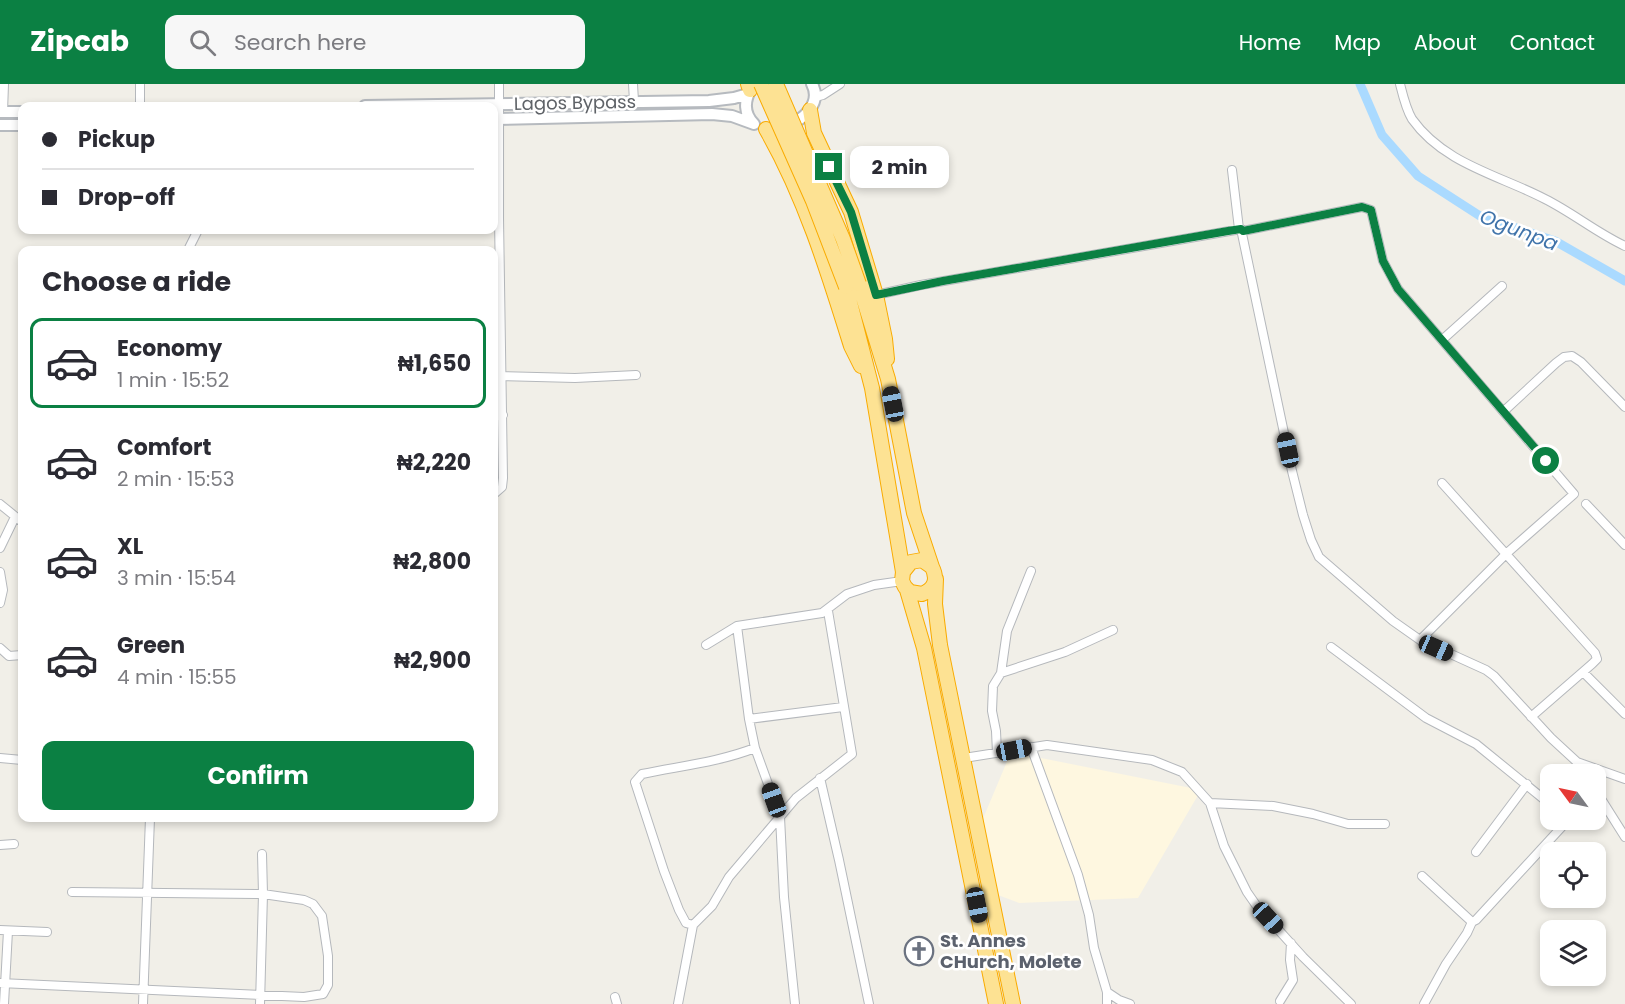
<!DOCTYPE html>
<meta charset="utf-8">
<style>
body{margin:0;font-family:Poppins,sans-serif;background:#f7f7f7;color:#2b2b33;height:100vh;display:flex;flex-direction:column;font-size:22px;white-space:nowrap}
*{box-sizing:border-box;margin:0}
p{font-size:20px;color:#7c7c81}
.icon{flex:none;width:33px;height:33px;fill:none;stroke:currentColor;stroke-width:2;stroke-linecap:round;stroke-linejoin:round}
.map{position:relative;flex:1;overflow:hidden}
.panel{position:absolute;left:18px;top:162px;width:480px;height:576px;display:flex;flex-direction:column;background:#fff;border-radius:12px;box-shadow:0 3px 9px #0003}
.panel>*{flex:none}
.top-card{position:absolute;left:18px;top:18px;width:480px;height:132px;border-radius:12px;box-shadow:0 3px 9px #0003;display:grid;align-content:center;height:132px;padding:0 24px;background:#fff}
.needle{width:39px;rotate:303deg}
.buttons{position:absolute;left:1540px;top:680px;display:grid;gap:12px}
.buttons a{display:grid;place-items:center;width:66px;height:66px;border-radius:12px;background:#fff;box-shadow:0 3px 9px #0003;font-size:30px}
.end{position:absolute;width:27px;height:27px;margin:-14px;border:8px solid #0b8043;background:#fff;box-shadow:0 0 0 3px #fff}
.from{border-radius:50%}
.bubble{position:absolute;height:42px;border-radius:12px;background:#fff;box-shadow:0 3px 9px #0003;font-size:20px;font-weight:700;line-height:42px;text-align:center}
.car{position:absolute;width:18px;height:36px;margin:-18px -9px;border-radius:8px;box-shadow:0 0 4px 2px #0007;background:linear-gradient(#222 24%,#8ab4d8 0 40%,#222 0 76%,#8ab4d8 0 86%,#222 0)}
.top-card b{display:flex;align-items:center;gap:21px;height:57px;font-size:22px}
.top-card b+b{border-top:2px solid #e1e1e2}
.top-card i{width:15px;height:15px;background:#2b2b33}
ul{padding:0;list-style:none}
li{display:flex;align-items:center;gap:18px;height:90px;margin:0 12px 9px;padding:0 12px;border:3px solid transparent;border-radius:12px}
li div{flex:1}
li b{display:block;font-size:22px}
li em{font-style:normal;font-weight:700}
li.current{border-color:#0b8043}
li>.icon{width:54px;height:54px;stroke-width:1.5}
h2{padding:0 24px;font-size:27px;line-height:72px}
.button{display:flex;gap:12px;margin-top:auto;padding:12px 24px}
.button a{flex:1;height:69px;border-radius:12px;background:#0b8043;color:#fff;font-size:24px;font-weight:700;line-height:69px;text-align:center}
header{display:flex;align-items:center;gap:36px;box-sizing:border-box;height:84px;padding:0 30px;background:#0b8043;color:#fff}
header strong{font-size:28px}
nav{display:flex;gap:33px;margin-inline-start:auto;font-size:21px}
.search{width:420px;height:54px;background:#f7f7f7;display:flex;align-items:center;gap:15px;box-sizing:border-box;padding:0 21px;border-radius:12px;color:#7c7c81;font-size:22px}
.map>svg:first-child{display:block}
.commercial{fill:#fef7e0}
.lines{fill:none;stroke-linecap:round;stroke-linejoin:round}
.canal{stroke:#aadaff;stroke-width:9}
.street-casing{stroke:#b5b8bc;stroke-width:10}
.secondary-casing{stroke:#b6babf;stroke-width:14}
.highway-casing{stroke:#f9ab00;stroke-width:16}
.street{stroke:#fff;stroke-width:8}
.secondary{stroke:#fff;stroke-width:10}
.highway{stroke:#fde293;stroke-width:14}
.highway-bridge-casing{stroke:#f9ab00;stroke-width:16;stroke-linecap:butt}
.highway-bridge{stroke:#fde293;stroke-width:14}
.route{stroke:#0b8043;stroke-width:8}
.labels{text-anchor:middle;stroke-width:5;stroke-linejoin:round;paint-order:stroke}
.street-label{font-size:18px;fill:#5f6368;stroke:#fff}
.worship-label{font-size:18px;font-weight:bold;fill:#5b616d;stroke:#fff;text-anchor:start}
.water-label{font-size:20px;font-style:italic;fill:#4174aa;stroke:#fff}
</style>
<header>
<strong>Zipcab</strong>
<div class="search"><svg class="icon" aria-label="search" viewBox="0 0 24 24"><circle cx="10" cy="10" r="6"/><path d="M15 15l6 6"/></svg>Search here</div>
<nav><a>Home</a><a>Map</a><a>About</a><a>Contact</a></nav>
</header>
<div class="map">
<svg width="1625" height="920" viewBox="0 0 1625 920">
<rect width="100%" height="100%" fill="#f1efe8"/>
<path class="commercial" d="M1011,668L1201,706L1138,814L1019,819L998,811L982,737Z"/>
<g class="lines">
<path class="canal" d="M1360,0L1382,51L1418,92L1480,132L1555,157L1625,197"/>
<g class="street-casing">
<path id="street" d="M140,0V22
M633,0L634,17
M1400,0C1403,12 1406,25 1412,35C1444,80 1499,91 1545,115C1573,129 1597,149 1625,162
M815,13L823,11L840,0
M3,28L4,0
M1232,86L1239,145
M1243,147L1362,123L1371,126L1383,177L1398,205L1574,410L1507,469L1420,556
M188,166L198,146
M876,211L921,201L1241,145L1292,387L1303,431L1311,456L1319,473L1393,537L1420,556L1486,586L1494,592L1551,654L1577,678L1625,695
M1442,256L1502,202
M502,292L575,294L636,291
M1504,327L1556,279L1564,273L1572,272L1581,278L1625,323
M494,332L503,331
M1442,399L1595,569L1597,575L1592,580L1531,633
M494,410L502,403L503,394L499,134V0
M0,420L22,438
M1586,420L1625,461
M0,464L15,433
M0,488L3,506L0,519
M737,542L749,635L755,664L780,733L784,813L795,920
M706,561L737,542L822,529L847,510L874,501L902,497
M1331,563L1426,634L1476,660L1551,721
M0,564L9,572L22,571
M1583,588L1625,630
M1001,589L1065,568L1113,546
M749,635L843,623
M1031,663L1078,791L1089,831L1094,864L1107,908V920
M997,669L996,647L992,627L993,602L1001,589L1007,547L1031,487
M0,674L22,676
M964,674L1047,661L1152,676L1182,688L1210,719L1273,722L1313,730L1348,740H1385
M1577,678L1585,690
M820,694L839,776L869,920
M1596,707L1625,753
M1210,719L1224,762L1247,808L1256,821L1303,873L1351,920
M0,761L14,760
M1476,768L1527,700
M1422,792L1472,838L1476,836L1569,735
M693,841L686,839L679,826L664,787L635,698L642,690C680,682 719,678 755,664
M0,846L47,848
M0,899L304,913L323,910L328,901V872L322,832L313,820L304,816L263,810L72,808
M1107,908L1119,916L1130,920
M615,913L617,920
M1280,917L1293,896L1290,876L1291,859
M4,920L8,847
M143,920L150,734
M260,920L263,810L262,770
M678,920L693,841L712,822L729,793L796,714L852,670L828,527
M1424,920L1446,880L1467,849L1472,838"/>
</g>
<g class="secondary-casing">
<path id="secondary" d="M751,5C744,17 744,30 754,40
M365,22L709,17L734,14L748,10
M0,28H22
M494,35L712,30L732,32L754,40
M0,41H22
M786,42C804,36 822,19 812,0"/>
</g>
<g class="highway-casing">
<path id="highway" d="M748,0L750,6
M810,26L814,49L851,128L876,211L885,255L887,275
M766,45C805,113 828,188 851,262L861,282
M859,200L888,295L914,429L932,483
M846,203L872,304L897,452L903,488L902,497L905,503L910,508L922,510C935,505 938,495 932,483L922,476L911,478L903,488
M936,495L935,520L940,561L1013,920
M907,506L924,564L996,920"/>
</g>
<use href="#street" class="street"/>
<use href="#secondary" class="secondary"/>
<use href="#highway" class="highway"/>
<g class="highway-bridge-casing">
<path id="highway-bridge" d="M761,0L813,117L846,203
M776,0L843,155L859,200"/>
</g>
<use href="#highway-bridge" class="highway-bridge"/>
</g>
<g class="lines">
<path class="route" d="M829,83L851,128L876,211L943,197L1228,147L1241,145L1243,147L1362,123L1371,126L1383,177L1398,205L1546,377"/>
</g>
<defs>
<g id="church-ring" transform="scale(1.5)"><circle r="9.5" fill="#fff" stroke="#6b7280" stroke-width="1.5"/><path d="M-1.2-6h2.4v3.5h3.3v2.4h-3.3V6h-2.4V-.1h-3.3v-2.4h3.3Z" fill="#6b7280"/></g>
</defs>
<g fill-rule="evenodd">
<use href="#church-ring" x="919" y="867"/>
</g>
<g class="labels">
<g class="street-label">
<text transform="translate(575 19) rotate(-1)" y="6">Lagos Bypass</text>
</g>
<g class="worship-label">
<text x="940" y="863">St. Annes<tspan x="940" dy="21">CHurch, Molete</tspan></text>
</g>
<g class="water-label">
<text transform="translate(1519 146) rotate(21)" y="7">Ogunpa</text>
</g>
</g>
</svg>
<div class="buttons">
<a><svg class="needle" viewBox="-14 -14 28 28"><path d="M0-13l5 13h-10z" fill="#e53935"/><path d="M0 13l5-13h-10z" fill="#7c7c81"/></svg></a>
<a><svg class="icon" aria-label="locate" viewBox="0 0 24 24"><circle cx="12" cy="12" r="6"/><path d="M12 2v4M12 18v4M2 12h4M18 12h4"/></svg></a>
<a><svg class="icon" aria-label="layers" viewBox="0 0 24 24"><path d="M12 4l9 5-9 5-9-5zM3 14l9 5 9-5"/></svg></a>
</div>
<i class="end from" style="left:1546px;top:377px"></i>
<i class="end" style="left:829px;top:83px"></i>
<div class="bubble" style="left:850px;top:62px;width:99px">2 min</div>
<i class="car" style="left:893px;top:320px;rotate:349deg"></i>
<i class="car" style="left:1288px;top:366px;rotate:348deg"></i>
<i class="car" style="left:1436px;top:564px;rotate:114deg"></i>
<i class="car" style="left:1014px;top:666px;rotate:79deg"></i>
<i class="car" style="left:774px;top:716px;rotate:340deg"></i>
<i class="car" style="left:977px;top:821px;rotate:169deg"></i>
<i class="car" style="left:1268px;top:834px;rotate:137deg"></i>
<div class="top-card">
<b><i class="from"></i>Pickup</b>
<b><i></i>Drop-off</b>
</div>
<section class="panel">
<h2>Choose a ride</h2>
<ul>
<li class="current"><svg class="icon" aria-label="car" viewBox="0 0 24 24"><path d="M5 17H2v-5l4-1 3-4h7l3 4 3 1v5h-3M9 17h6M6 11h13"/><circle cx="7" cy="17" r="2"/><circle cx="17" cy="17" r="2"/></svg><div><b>Economy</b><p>1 min · 15:52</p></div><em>₦1,650</em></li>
<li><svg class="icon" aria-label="car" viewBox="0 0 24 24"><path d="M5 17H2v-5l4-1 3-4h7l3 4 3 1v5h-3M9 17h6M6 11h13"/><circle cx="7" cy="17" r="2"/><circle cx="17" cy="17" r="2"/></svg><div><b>Comfort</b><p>2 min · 15:53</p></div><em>₦2,220</em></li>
<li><svg class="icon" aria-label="car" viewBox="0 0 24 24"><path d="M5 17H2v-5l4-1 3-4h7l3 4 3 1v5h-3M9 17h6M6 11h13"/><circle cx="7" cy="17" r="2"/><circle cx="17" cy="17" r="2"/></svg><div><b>XL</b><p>3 min · 15:54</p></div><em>₦2,800</em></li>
<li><svg class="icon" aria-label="car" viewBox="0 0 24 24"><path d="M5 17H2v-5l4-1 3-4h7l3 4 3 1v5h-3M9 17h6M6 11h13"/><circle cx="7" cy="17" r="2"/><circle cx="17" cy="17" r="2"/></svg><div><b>Green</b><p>4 min · 15:55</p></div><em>₦2,900</em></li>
</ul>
<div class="button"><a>Confirm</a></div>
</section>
</div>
